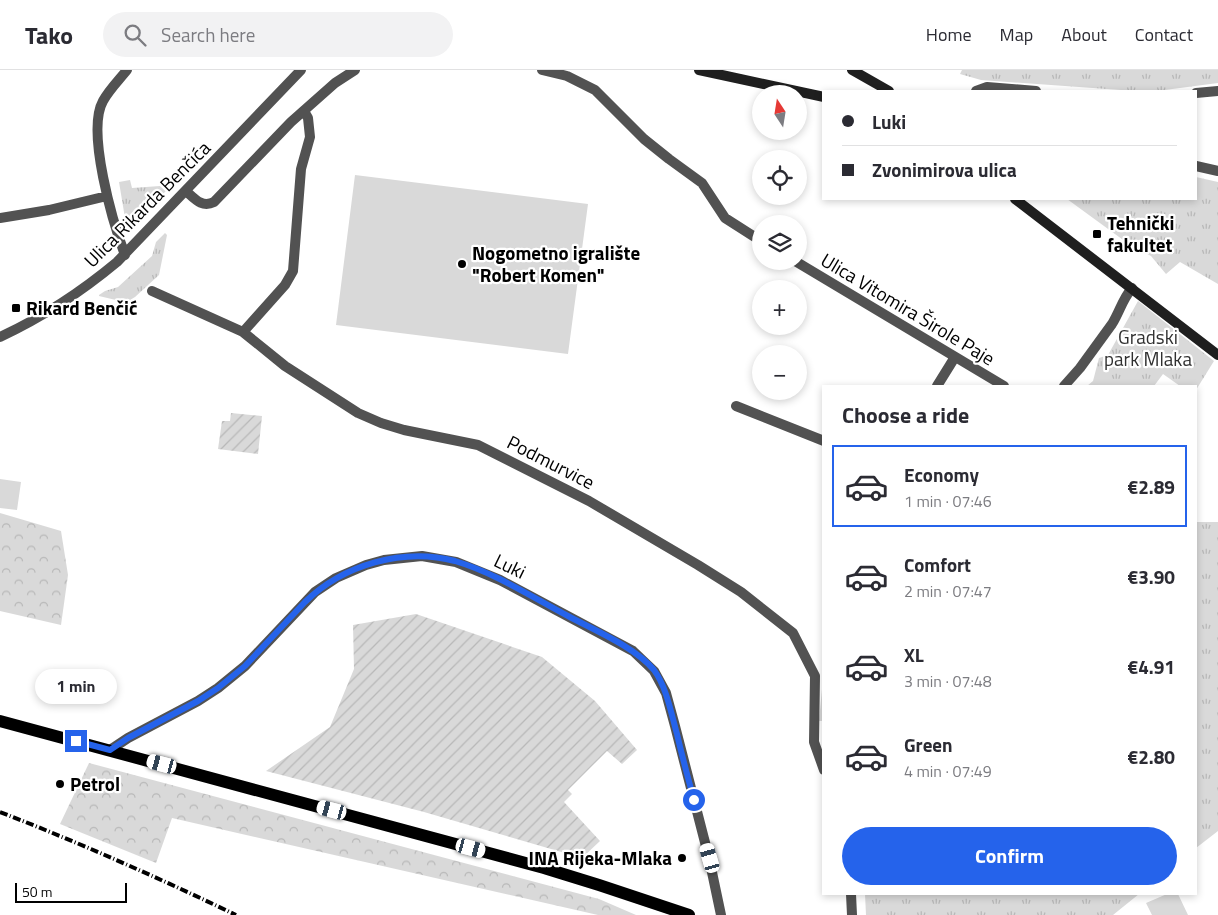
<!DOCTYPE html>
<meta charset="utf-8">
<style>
body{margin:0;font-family:"Titillium Web",sans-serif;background:#f2f2f3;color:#2b2b33;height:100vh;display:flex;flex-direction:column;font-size:19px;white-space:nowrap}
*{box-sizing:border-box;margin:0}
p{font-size:16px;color:#7c7c81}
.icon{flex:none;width:28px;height:28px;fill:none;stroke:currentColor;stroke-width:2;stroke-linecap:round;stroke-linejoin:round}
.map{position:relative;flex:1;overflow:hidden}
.drawer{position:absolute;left:822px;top:315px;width:375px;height:510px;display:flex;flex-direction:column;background:#fff;border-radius:0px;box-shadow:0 2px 8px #0003}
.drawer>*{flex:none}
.guide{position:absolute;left:822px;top:20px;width:375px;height:110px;border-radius:0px;box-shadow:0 2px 8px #0003;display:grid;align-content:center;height:110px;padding:0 20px;background:#fff}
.needle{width:32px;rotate:348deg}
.buttons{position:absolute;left:752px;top:15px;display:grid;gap:10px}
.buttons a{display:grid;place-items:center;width:55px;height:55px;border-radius:50%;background:#fff;box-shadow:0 2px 8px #0003;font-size:25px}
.scale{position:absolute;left:15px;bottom:12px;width:112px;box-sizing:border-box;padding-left:5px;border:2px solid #000;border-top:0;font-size:14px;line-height:18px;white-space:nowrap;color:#000;-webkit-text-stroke:4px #fff;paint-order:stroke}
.end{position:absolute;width:22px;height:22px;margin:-11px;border:6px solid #2563eb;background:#fff;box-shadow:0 0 0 2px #fff}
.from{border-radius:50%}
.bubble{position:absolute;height:35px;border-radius:18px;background:#fff;box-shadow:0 2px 8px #0003;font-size:16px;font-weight:700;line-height:35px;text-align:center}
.car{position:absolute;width:15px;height:30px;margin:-15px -8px;border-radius:6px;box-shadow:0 0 4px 1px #0007;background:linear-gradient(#fff 24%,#345 0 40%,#fff 0 76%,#345 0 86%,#fff 0)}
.guide b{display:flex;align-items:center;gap:18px;height:48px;font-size:19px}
.guide b+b{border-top:1px solid #e1e1e2}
.guide i{width:12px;height:12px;background:#2b2b33}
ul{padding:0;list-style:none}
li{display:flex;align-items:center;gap:15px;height:82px;margin:0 10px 8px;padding:0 10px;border:2px solid transparent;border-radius:0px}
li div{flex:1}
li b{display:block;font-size:19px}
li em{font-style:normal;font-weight:700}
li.on{border-color:#2563eb}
li>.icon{width:45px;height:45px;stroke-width:1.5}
h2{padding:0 20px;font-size:22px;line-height:60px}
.primary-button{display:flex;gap:10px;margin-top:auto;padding:10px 20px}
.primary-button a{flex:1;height:58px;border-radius:30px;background:#2563eb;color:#fff;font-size:20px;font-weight:700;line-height:58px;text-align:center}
header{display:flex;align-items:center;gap:30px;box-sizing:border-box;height:70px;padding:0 25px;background:#fff;border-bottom:1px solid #e1e1e2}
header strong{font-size:24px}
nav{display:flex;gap:28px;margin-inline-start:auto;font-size:18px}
.search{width:350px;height:45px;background:#f2f2f3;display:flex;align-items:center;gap:12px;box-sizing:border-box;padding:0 18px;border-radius:28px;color:#7c7c81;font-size:19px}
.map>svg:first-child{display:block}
.grass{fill:url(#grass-tufts)}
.forest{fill:url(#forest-crowns)}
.garden{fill:url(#garden-furrows)}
.pitch{fill:#d9d9d9}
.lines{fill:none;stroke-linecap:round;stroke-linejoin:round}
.street{stroke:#525252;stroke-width:10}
.secondary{stroke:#1f1f1f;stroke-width:10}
.primary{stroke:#000;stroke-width:12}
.rail{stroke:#000;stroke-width:4;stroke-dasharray:8 2.5 1 2.5;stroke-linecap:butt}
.route{stroke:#2563eb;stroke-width:6}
.poi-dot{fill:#000;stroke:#fff;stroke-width:2}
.labels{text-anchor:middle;stroke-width:4.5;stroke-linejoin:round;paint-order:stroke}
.street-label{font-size:19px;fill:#000;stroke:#fff}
.poi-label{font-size:19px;font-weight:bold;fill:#000;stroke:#fff;text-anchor:start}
.park-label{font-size:19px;fill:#303030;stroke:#fff}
</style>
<header>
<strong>Tako</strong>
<div class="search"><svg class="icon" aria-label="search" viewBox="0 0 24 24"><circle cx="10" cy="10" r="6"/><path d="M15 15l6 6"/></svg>Search here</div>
<nav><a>Home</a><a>Map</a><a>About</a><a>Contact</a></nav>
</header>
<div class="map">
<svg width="1218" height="845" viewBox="0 0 1218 845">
<defs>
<pattern id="grass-tufts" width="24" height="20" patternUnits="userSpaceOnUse" patternTransform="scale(1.25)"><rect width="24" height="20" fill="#d9d9d9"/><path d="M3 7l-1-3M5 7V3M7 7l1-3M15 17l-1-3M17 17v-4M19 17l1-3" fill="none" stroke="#b8b8b8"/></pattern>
<pattern id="forest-crowns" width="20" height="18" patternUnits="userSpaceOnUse" patternTransform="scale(1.25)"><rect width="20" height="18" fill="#d9d9d9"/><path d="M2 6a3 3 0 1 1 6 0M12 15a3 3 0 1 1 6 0" fill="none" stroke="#b8b8b8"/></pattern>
<pattern id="garden-furrows" width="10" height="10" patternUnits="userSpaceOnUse" patternTransform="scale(1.25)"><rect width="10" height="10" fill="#d9d9d9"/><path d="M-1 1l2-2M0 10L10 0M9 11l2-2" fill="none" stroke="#b8b8b8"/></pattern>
</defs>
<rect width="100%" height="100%" fill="#fff"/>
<path class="grass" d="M962,0H1218V13L1157,21H1135L981,10L960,4Z
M1196,107L1218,112V214L1180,192L1166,204L1151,186L1130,175L1067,129H1196Z
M130,110L132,118L160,116L166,121L133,152H129L125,148L119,112Z
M165,163L167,165L159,205L135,227L130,230L120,231L99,226V225L105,221L118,217L152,186L156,172Z
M1138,231L1214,291L1196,320V316H1180L1163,304L1154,316H1087L1093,311L1099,288L1108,285Z
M1196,452H1218V761L1196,778Z
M865,824H1139L1113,845H866Z"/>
<path class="forest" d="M0,443L61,461L68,505L61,555L0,541Z
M89,693L599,829L636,845H598L172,748L156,793L60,754Z"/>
<path class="garden" d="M231,343L262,346L258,384L218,379L222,351H230Z
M416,544L542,587L595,631L637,680L622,694L607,681L568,720L572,724L564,732L600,771L582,788L424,742L266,701L330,657L354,599L353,555Z"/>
<path class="pitch" d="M355,105L588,134L568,284L336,255Z
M0,409L21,412L17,440L0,438Z
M822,619H824V651H819Z
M1167,824H1178L1188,845H1152L1146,833Z"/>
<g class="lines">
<path class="street" d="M542,0L567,6L595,20L644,69L669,89L702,113L725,148L761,171
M976,21L987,17L1036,21
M1196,23L1218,21
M1196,96L1218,101
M186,121C195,129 202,138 214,132L291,52L335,13L355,0
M0,148L49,140L107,126
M125,185C113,153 86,61 103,31C109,20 119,10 127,0
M795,191L1004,316
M152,221L243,262L285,296L358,343L381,353L404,360L478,375L589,431L698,495L741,522L793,563L815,606L814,672L824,700
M243,262L285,215L293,201L301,99L310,67L308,48L304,41
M0,267C43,247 81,222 117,192L301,0
M937,316L955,287
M1064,316L1080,298L1112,254C1120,241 1122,230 1132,218
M736,336L824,371
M110,680L128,668L198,631L218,618L245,596L315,522L336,508L366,495L384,490L422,486L456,492L500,510L633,581L654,601L666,623L675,656L709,788L721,845
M851,824L852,845"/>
<path class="secondary" d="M699,0L824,27
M852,0L889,21
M1015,129L1218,285"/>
<path class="primary" d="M0,651L544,798L599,815L689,845"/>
<path class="rail" d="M0,742C80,773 159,808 236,845"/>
</g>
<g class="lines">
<path class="route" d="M76,671L110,680L128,668L198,631L218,618L245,596L305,532C343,495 403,477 455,491C495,503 532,527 568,546C594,560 635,577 654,600C667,618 671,643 677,664C682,686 688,708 694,730"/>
</g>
<g class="poi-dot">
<rect x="1092" y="159" width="10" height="10" rx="2.5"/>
<circle cx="462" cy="194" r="5"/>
<rect x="11" y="233" width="10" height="10" rx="2.5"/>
<circle cx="60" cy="714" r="5"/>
<circle cx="682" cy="788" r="5"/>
</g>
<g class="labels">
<g class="street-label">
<text transform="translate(147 134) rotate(-45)" y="7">Ulica Rikarda Benčića</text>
<text transform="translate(908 239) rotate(31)" y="7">Ulica Vitomira Širole Paje</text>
<text transform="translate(551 392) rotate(27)" y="7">Podmurvice</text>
<text transform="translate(510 496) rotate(26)" y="7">Luki</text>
</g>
<g class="poi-label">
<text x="1107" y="160">Tehnički<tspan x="1107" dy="22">fakultet</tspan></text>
<text x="472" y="190">Nogometno igralište<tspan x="472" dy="22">"Robert Komen"</tspan></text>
<text x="26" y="245">Rikard Benčić</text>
<text x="70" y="721">Petrol</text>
<text x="672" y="795" text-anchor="end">INA Rijeka-Mlaka</text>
</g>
<g class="park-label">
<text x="1148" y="274">Gradski<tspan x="1148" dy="22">park Mlaka</tspan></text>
</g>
</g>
</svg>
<div class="buttons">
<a><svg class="needle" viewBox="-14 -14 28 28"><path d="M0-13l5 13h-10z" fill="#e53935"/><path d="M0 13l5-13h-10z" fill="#7c7c81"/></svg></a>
<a><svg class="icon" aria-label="locate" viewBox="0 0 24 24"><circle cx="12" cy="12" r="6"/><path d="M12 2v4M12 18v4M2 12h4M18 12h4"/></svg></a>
<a><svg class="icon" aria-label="layers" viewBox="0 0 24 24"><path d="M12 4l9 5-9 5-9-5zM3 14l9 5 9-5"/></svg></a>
<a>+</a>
<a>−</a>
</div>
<div class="scale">50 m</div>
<i class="end from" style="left:694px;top:730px"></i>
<i class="end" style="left:76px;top:671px"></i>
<div class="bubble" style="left:35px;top:599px;width:82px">1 min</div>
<i class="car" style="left:162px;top:694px;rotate:285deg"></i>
<i class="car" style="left:332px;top:740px;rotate:285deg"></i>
<i class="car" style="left:471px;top:778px;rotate:105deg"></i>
<i class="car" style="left:710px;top:788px;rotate:344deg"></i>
<div class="guide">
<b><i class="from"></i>Luki</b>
<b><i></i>Zvonimirova ulica</b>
</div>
<section class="drawer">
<h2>Choose a ride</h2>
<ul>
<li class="on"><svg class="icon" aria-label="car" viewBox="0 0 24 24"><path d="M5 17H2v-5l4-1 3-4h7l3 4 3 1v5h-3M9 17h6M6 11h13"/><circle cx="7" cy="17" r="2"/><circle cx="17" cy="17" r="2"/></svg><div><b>Economy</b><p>1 min · 07:46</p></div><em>€2.89</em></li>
<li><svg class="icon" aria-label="car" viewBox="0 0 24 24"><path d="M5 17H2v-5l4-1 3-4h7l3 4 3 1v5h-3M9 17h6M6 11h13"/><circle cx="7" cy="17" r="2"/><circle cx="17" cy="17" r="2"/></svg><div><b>Comfort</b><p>2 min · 07:47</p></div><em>€3.90</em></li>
<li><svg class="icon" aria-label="car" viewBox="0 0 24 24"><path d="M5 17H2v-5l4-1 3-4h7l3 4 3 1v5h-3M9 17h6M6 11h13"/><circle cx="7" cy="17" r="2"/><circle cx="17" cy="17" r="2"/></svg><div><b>XL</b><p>3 min · 07:48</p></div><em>€4.91</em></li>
<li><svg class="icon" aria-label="car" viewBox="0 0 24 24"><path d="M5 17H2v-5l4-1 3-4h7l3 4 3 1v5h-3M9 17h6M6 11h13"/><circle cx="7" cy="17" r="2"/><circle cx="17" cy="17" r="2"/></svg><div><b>Green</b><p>4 min · 07:49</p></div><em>€2.80</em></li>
</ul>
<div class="primary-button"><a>Confirm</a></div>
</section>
</div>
